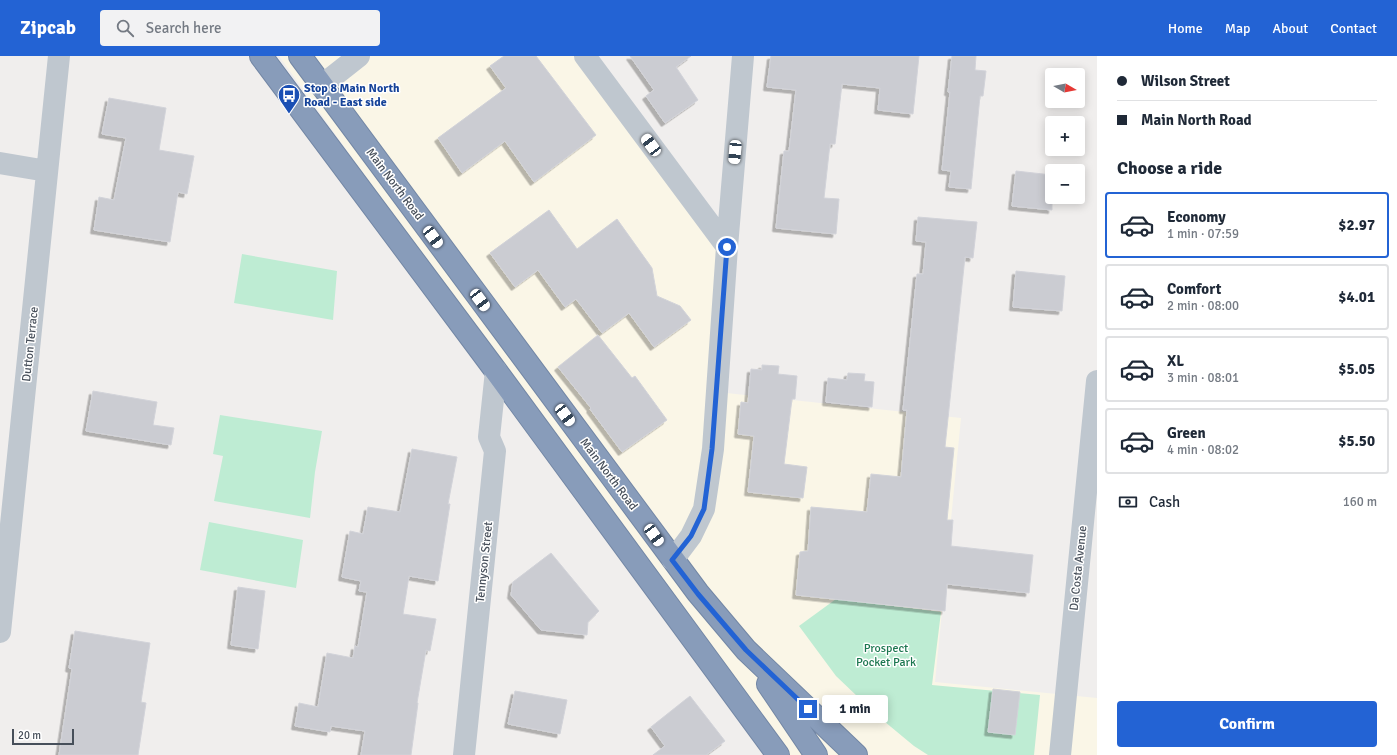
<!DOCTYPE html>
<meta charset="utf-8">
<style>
body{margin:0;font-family:Signika,sans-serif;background:#f2f2f3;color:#1f2937;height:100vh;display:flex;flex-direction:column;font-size:15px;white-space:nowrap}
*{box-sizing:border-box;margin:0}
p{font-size:13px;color:#747a83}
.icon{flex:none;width:22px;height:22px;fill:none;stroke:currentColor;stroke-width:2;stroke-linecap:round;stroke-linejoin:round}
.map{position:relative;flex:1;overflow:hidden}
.side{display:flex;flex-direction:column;background:#fff;width:300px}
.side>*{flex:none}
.hud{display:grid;align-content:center;height:88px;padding:0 20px;background:#fff}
.needle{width:26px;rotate:99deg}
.buttons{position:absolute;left:1045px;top:12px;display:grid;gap:8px}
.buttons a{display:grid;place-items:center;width:40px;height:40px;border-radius:4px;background:#fff;box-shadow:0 2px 10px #0003;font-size:20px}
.scale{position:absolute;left:12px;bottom:10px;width:62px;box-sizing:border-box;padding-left:4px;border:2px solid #474f5a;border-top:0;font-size:11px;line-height:14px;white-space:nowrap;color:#474f5a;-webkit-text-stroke:3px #fff;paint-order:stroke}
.end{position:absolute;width:18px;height:18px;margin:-9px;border:5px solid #2363d4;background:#fff;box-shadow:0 0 0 2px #fff}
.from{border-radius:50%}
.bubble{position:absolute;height:28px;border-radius:4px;background:#fff;box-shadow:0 2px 10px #0003;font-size:13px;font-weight:800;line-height:28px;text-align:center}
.car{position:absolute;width:12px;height:24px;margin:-12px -6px;border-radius:5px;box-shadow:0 0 3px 1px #0007;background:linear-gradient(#fff 24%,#345 0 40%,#fff 0 76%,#345 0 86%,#fff 0)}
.hud b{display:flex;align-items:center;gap:14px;height:38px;font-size:15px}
.hud b+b{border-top:1px solid #e0e1e3}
.hud i{width:10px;height:10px;background:#1f2937}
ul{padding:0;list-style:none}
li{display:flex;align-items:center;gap:12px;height:66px;margin:0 8px 6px;padding:0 12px;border:2px solid #e0e1e3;border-radius:4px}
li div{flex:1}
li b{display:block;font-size:15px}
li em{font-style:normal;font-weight:800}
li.active{border-color:#2363d4}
li>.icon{width:36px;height:36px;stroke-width:1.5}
h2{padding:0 20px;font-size:18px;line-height:48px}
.pay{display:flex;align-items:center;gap:10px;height:44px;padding:0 20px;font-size:15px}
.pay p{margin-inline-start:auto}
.action{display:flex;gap:8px;margin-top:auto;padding:8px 20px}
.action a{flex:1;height:46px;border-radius:4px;background:#2363d4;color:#fff;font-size:16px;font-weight:800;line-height:46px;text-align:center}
header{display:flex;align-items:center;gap:24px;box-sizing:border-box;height:56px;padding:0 20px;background:#2363d4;color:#fff}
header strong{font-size:19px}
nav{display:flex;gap:22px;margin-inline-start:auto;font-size:14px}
.search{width:280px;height:36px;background:#f2f2f3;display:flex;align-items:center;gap:10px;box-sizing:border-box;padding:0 14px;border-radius:4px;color:#747a83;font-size:15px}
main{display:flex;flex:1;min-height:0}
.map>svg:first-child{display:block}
.commercial{fill:#faf6e7}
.green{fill:#beecd3}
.building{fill:#cbccd2;stroke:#d2d3d9;filter:url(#shadow)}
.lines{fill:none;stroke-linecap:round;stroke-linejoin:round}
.highway-casing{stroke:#7387a5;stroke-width:24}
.minor{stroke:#bfc7cf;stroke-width:22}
.highway{stroke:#889cba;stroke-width:22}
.route{stroke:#2363d4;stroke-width:5}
.labels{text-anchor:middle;stroke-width:3;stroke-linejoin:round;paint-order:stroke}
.transit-label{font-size:12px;font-weight:bold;fill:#164399;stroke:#fff;text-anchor:start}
.street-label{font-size:12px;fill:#474f5a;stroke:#fff}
.park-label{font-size:12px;fill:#1c7750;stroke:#fff}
</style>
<header>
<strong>Zipcab</strong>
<div class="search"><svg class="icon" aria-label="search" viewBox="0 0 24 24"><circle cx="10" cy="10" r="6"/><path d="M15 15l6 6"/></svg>Search here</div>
<nav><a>Home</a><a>Map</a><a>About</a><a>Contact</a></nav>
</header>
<main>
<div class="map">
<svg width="1097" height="699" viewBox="0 0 1097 699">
<defs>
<filter id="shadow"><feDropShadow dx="-3.5" dy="3.5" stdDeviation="0" flood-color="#0004"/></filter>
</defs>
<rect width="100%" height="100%" fill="#f0eeed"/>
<path class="commercial" d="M279,0H585L727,191L717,336L961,362L935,626L1097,642V699H782Z"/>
<path class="green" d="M242,198L337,215L333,264L234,247Z
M220,359L322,375L315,416L310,462L214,445L223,400L213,398Z
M209,466L303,484L296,532L200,514Z
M836,543L941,556L932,629L1040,639L1034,699H928L914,690L879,661L836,620L799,570Z"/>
<path class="building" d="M504,0H536L596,79L534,126L505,85L462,117L438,82L506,32L490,10Z
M630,0H691L676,11L698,44L665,67L646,40L654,34Z
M771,0H919L913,58L878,54L880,32L842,28L835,88H830L824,142L839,143L836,178L776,172L784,95H789L796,34L767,31Z
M952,0H976L975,14L986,15L983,40H980L971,133L949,131L951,115L942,114L950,36H948Z
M109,42L166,52L159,94L194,100L187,138L178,136L170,186L94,174L99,141L114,144L126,82L102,78Z
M1016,115L1052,119V154L1012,150Z
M549,154L577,193L617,163L652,212L657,240L680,250L691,264L654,291L629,257L602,277L576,243L565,251L538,214L515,231L490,197Z
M918,161L977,166L973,202L965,201L945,391L954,392L947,464H953L951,490L1033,499L1029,537L947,528L945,555L796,539L800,496L808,495L811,451L867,456L871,418L901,421L907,354H903L917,218H923L926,186L916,185Z
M1016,215L1065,220L1062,255L1013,251Z
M598,279L632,322L635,320L667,364L622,396L590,353L591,352L558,311Z
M762,309L779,310L778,318L797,320L795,343H792L784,408L807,411L803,442L748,436L754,380L738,378L741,346L748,347L751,313L762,314Z
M848,317L865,318L864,325L874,326L872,351L826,346L828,322L847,324Z
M93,335L157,346L153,369L174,372L171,389L86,375Z
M412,393L457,401L448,448H450L438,525L409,520L403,558L436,563L430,595L426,594L417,647H418L411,699H361L365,675L331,670L330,676L295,670L299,647L318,651L327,597L353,602L355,590L358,591L367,536L359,535L361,525L342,521L350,475L363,478L368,451L400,456Z
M551,497L599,555L588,566L587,579L541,574L511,539L513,526Z
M238,531L265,535L258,593L231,589Z
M75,575L150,587L141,646L146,647L138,699H59L72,613L69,612Z
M993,633L1020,636L1015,679L988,676Z
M515,635L567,644L560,678L508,668Z
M690,640L725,685L706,699H653L665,690L651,671Z"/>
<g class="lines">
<g class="highway-casing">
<path id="highway" d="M261,0L496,315L778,699
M300,0L698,537L746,594L856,699
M768,628L816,699"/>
</g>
<path class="minor" d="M585,0L727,191
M321,30L359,0
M0,107L47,115
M673,504L691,480L704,453L713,393L727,191L743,0
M0,576L59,0
M464,699L495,395L489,381L496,315
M1060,699L1097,325"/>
<use href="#highway" class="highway"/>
</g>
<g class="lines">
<path class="route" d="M727,191L712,393L704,453L691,480L672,504L698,538L746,594L808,653"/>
</g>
<defs>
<g id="bus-pin" transform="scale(1.15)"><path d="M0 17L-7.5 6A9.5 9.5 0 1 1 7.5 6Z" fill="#1a4fb4" stroke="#fff"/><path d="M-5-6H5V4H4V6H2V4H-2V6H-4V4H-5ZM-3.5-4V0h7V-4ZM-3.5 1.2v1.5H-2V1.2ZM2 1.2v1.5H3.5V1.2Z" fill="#fff"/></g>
</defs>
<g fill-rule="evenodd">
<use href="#bus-pin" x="289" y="39"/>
</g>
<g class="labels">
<g class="transit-label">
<text x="304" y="36">Stop 8 Main North<tspan x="304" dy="14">Road - East side</tspan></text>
</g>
<g class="street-label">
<text transform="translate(395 128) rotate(53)" y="4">Main North Road</text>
<text transform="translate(30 288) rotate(-84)" y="4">Dutton Terrace</text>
<text transform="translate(609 418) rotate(53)" y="4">Main North Road</text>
<text transform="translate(484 506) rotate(-84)" y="4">Tennyson Street</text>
<text transform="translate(1078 512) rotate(-84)" y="4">Da Costa Avenue</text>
</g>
<g class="park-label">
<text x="886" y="596">Prospect<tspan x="886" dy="14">Pocket Park</tspan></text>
</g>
</g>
</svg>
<div class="buttons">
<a><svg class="needle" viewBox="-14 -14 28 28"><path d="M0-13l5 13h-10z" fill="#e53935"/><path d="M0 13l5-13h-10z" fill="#747a83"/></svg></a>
<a>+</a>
<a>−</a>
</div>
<div class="scale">20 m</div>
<i class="end from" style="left:727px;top:191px"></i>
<i class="end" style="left:808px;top:653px"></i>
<div class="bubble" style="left:822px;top:639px;width:66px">1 min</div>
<i class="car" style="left:651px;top:89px;rotate:323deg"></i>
<i class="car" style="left:735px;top:96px;rotate:185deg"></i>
<i class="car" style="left:433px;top:181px;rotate:143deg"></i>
<i class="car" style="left:480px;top:244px;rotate:143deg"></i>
<i class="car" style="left:565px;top:359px;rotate:143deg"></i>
<i class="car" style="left:654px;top:479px;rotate:144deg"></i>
</div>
<section class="side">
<div class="hud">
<b><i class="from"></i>Wilson Street</b>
<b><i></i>Main North Road</b>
</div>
<h2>Choose a ride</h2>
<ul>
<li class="active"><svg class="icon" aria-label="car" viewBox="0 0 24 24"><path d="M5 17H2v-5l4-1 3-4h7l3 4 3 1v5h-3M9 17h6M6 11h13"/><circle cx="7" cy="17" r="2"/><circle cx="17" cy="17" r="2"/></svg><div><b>Economy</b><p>1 min · 07:59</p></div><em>$2.97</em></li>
<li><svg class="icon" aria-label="car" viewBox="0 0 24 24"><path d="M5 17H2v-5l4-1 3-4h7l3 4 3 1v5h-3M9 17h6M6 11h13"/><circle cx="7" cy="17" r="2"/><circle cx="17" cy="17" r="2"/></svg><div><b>Comfort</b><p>2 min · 08:00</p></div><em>$4.01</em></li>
<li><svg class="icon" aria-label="car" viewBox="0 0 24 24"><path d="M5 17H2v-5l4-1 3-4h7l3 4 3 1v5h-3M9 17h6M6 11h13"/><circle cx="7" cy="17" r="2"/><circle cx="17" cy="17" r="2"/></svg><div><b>XL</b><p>3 min · 08:01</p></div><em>$5.05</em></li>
<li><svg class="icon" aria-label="car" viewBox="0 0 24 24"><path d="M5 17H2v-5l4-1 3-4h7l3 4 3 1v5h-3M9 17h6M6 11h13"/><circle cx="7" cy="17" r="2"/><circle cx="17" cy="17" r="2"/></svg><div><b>Green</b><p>4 min · 08:02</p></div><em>$5.50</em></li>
</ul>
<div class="pay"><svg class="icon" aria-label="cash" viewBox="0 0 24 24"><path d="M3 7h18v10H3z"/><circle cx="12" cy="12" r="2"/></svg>Cash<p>160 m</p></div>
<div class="action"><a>Confirm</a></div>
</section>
</main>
